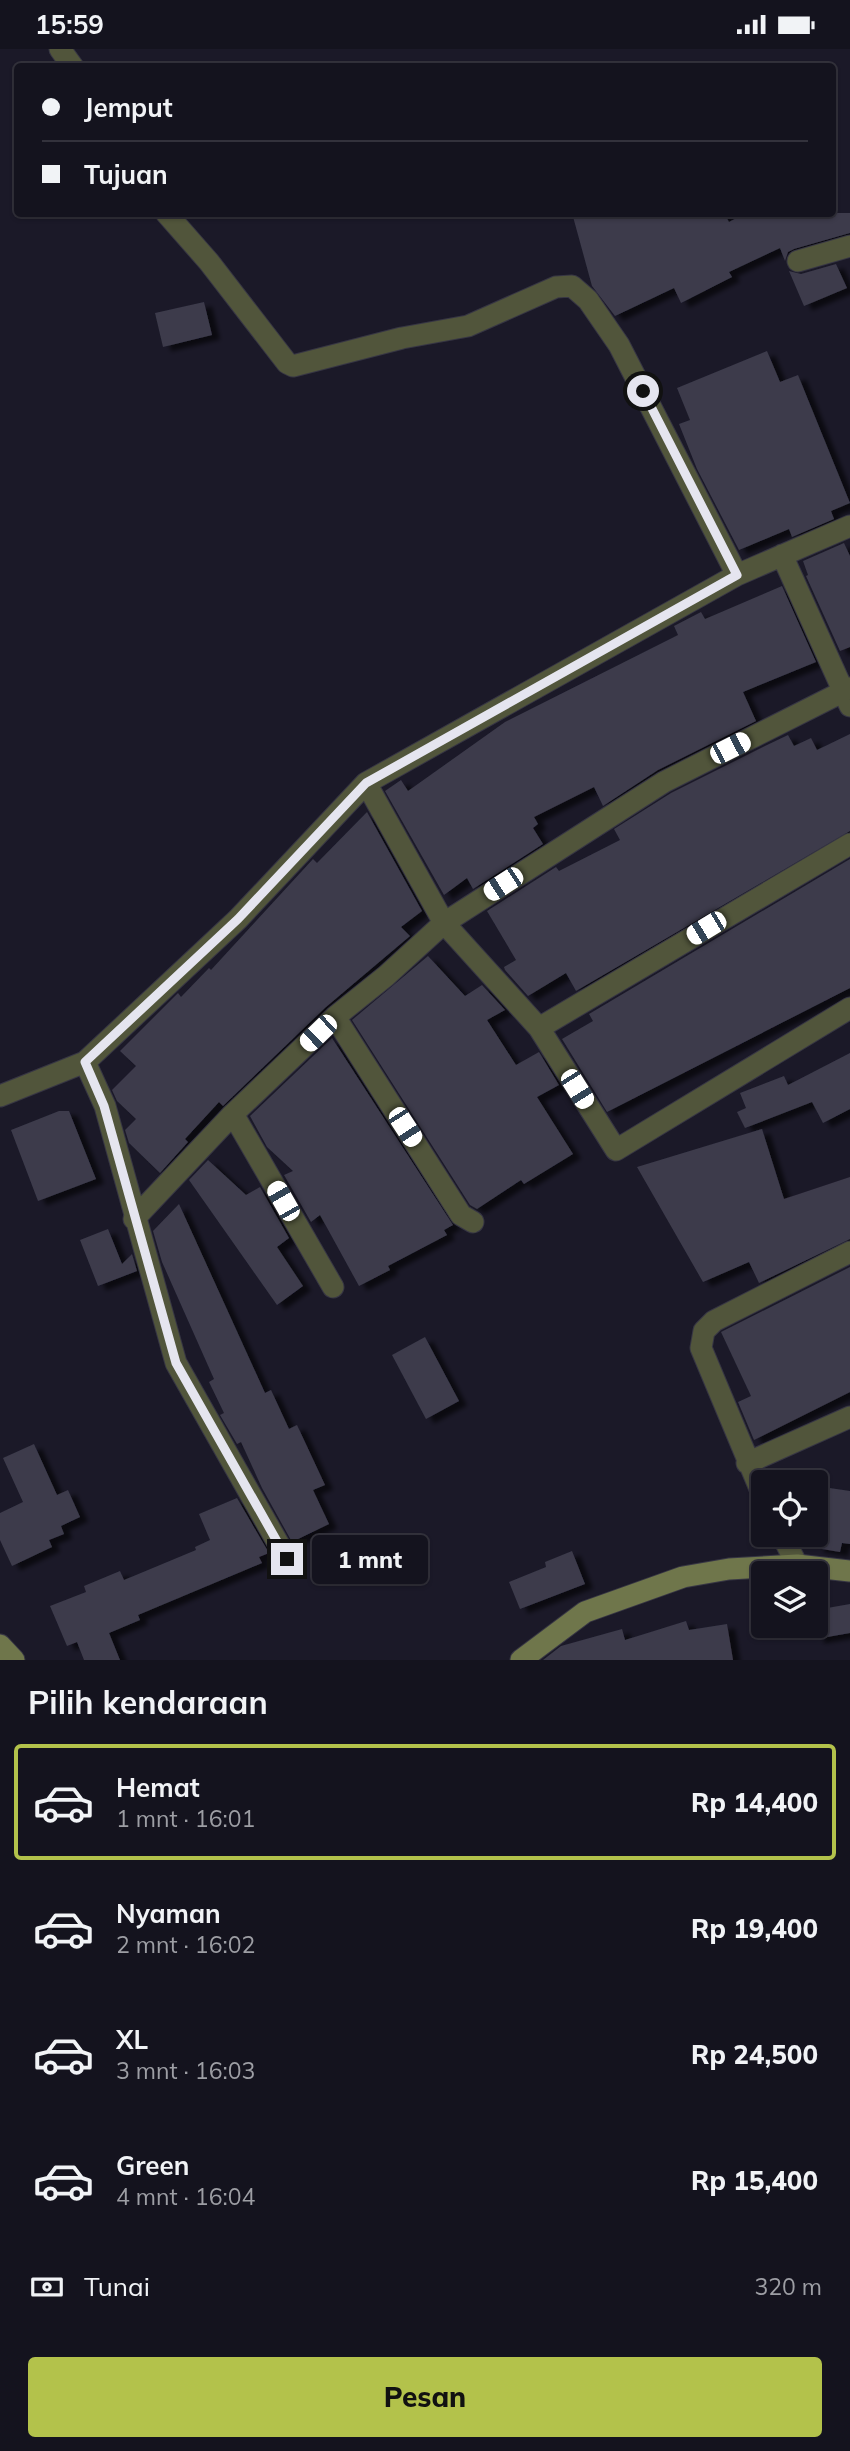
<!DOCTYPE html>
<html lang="id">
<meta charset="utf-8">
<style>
body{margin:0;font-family:Mulish,sans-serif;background:#1d1c27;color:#f1f3f6;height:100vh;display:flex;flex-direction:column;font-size:26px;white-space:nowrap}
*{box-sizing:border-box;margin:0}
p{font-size:23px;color:#9d9ea4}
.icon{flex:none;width:38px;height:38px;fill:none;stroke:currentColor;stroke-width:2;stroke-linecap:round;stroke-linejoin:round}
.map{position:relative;height:1611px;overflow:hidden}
.side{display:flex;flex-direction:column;background:#14131e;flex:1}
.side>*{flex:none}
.banner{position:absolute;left:14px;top:14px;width:822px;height:154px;border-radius:7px;box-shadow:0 2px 5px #0004,0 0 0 2px #33323c;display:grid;align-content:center;height:154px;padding:0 28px;background:#14131e}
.controls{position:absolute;left:751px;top:1421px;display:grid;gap:14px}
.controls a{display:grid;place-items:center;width:77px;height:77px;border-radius:7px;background:#14131e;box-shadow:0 2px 5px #0004,0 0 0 2px #33323c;font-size:35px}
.end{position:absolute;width:32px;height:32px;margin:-16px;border:9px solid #e5e5ef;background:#111;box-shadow:0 0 0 4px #111}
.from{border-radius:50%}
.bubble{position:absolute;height:49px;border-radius:7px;background:#14131e;box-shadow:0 2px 5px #0004,0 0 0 2px #33323c;font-size:23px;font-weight:800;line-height:49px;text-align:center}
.car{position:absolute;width:21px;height:42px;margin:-21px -10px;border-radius:9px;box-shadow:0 0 5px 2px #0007;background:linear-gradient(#fff 24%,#345 0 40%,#fff 0 76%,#345 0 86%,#fff 0)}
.banner b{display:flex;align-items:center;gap:24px;height:66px;font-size:26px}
.banner b+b{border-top:2px solid #33323c}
.banner i{width:18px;height:18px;background:#f1f3f6}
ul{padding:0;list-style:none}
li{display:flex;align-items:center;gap:21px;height:116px;margin:0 14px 10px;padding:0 14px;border:4px solid transparent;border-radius:7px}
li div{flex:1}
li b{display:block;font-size:26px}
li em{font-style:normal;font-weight:800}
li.selected{border-color:#b3c24b}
li>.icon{width:63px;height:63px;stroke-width:1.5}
h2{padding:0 28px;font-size:32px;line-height:84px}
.pay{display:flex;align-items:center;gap:18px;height:77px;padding:0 28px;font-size:26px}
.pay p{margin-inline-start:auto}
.cta{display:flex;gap:14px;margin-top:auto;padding:14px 28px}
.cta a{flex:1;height:80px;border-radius:7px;background:#b3c24b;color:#111;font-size:28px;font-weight:800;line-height:80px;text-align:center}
.status{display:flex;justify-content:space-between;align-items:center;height:49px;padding:0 35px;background:#14131e;direction:ltr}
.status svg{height:19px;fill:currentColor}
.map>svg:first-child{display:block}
.building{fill:#3c3b4b;filter:url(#shadow)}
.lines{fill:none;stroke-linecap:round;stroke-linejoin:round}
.street-casing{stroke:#373644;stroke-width:23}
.secondary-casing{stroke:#373644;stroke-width:23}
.street{stroke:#51553b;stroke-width:21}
.secondary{stroke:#6f764b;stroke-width:21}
.route{stroke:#e5e5ef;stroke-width:9}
</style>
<div class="status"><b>15:59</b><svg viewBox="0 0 49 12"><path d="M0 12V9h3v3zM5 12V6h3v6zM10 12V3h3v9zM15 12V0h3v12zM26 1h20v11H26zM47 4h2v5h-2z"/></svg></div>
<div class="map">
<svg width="850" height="1611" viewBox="0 0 850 1611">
<defs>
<filter id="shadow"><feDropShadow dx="8" dy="4.5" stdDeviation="2" flood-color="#0009"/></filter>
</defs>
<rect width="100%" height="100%" fill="#1b1928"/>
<path class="building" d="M572,164H724L729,173L746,164H850V184L794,200L788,203L785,212L780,199L729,223L732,228L681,254L674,239L615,267L592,237Z
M836,215L847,239L804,257L789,222L801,225Z
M204,253L212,286L163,298L155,264Z
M767,302L780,333L798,326L850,454L831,462L834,470L792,488L789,480L739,501L697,420L679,375L690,371L677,339Z
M844,494L850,507V598L840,602L806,527L808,526L803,512Z
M782,537L816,613L743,643L756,672L658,721L603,757L594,738L534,768L538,775L533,779L543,795L473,840L467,829L444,846L385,742L401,731L408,742L505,673L678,586L674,577L701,563L705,570Z
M850,685V782L576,942L566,924L528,947L505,921L504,918L516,911L487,862L556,818L559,822L620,791L614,780L671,744L767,696L788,686L794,697L811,689L817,701Z
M367,763L422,862L401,878L410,887L326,958L223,1057L219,1053L185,1090L188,1093L160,1124L129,1094L125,1081L136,1070L117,1052L112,1041L136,1017L120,1002L178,944L181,948L209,919L211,921L313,810L317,814Z
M850,810V939L607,1063L562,990L593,972L589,965Z
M428,907L465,947L482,936L505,961L487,971L516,1016L539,1003L559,1036L537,1048L573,1105L524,1135L521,1131L477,1160L470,1156L352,971Z
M332,989L453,1176L444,1181L447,1186L388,1217L390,1221L359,1237L320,1166L311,1173L284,1126L293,1122L267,1098L250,1067Z
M850,1004V1060L823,1074L812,1053L745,1079L737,1063L746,1059L740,1044L784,1027L788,1036Z
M59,1062H69L96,1130L38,1152L11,1081Z
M762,1080L784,1150L850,1128V1190L759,1234L749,1213L703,1233L637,1118Z
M208,1111L246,1146L260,1138L289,1189L277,1198L303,1237L277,1256L189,1131Z
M179,1155L265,1344L271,1341L289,1380L297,1376L325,1436L313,1441L329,1475L292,1493L262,1439L241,1393L237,1395L220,1366L224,1364L209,1333L214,1330L162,1213L153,1182Z
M108,1180L122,1215L132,1205L137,1222L98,1237L80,1191Z
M850,1218V1343L754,1391L738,1353L751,1347L721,1283Z
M425,1288L459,1352L426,1370L392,1306Z
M34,1395L57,1446L68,1441L80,1468L61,1477L64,1485L49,1491L52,1498L12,1517L0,1491V1464L23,1453L3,1409Z
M816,1437L850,1442V1495L842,1494L840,1503L816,1499Z
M237,1449L269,1504L259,1508L262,1514L138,1566L140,1571L109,1584L120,1611H84L77,1593L67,1597L50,1557L86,1543L84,1537L120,1522L124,1531L196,1501L195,1498L210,1491L199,1465Z
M572,1502L585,1535L520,1560L509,1533L546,1518L545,1513Z
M850,1555V1584L816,1590V1561Z
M686,1572L689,1581L727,1575L733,1611H543L561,1597L622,1580L625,1591Z"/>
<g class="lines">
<g class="street-casing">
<path id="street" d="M60,0L73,18
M166,164L209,213L287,314L293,317L402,289L468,277L556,238L572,237L588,251L619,296L737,526
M798,212L850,197
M782,506L850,657
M366,734L444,874L539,979
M850,795L539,979L616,1101L850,959
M335,968L461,1166L473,1173
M85,1013L105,1057L176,1314L287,1510
M0,1047L85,1013L238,870L366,734L737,526L850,477
M233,1065L333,1238
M134,1170L233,1065L335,968L386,927L444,874L664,733L850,639
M747,1414L850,1368
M763,1447L701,1299L704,1282L714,1272L850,1203
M782,1486L797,1516"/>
</g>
<g class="secondary-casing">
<path id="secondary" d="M0,1596L14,1611
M521,1611L585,1563L683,1528L729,1520L797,1516L850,1522"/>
</g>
<use href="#street" class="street"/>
<use href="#secondary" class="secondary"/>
</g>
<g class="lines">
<path class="route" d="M287,1510L176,1314L104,1057L85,1013L238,870L366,734L737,526L643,342"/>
</g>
</svg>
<div class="controls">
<a><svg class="icon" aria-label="locate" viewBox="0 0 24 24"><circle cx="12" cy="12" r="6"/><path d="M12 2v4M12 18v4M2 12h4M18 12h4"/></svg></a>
<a><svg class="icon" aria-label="layers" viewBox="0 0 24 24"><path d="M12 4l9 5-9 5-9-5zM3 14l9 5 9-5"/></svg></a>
</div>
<i class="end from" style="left:643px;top:342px"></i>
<i class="end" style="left:287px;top:1510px"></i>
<div class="bubble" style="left:312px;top:1486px;width:116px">1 mnt</div>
<i class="car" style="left:730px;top:699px;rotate:63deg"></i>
<i class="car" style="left:503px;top:835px;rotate:237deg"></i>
<i class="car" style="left:706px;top:879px;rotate:239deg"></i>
<i class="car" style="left:318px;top:984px;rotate:226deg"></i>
<i class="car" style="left:577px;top:1040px;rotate:148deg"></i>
<i class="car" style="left:405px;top:1078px;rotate:147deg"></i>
<i class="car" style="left:283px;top:1152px;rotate:330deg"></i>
<div class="banner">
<b><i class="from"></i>Jemput</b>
<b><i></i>Tujuan</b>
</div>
</div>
<section class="side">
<h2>Pilih kendaraan</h2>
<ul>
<li class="selected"><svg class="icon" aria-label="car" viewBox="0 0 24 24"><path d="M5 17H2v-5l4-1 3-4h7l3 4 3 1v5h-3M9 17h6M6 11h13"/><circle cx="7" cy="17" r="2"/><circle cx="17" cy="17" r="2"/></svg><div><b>Hemat</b><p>1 mnt · 16:01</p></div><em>Rp 14,400</em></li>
<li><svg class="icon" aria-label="car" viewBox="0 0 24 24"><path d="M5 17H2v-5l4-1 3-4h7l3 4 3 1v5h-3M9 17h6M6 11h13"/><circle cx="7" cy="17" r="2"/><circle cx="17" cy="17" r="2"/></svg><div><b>Nyaman</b><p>2 mnt · 16:02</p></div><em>Rp 19,400</em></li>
<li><svg class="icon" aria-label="car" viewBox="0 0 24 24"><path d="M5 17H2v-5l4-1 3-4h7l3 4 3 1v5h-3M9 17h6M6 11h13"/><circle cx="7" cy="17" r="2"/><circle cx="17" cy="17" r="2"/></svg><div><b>XL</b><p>3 mnt · 16:03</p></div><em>Rp 24,500</em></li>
<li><svg class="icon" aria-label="car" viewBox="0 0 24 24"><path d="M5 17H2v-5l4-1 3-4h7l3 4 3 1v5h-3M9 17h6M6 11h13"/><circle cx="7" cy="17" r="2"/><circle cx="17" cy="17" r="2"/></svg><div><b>Green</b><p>4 mnt · 16:04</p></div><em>Rp 15,400</em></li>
</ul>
<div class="pay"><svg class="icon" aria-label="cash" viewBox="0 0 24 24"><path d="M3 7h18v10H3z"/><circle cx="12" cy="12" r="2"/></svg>Tunai<p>320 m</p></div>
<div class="cta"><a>Pesan</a></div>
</section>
